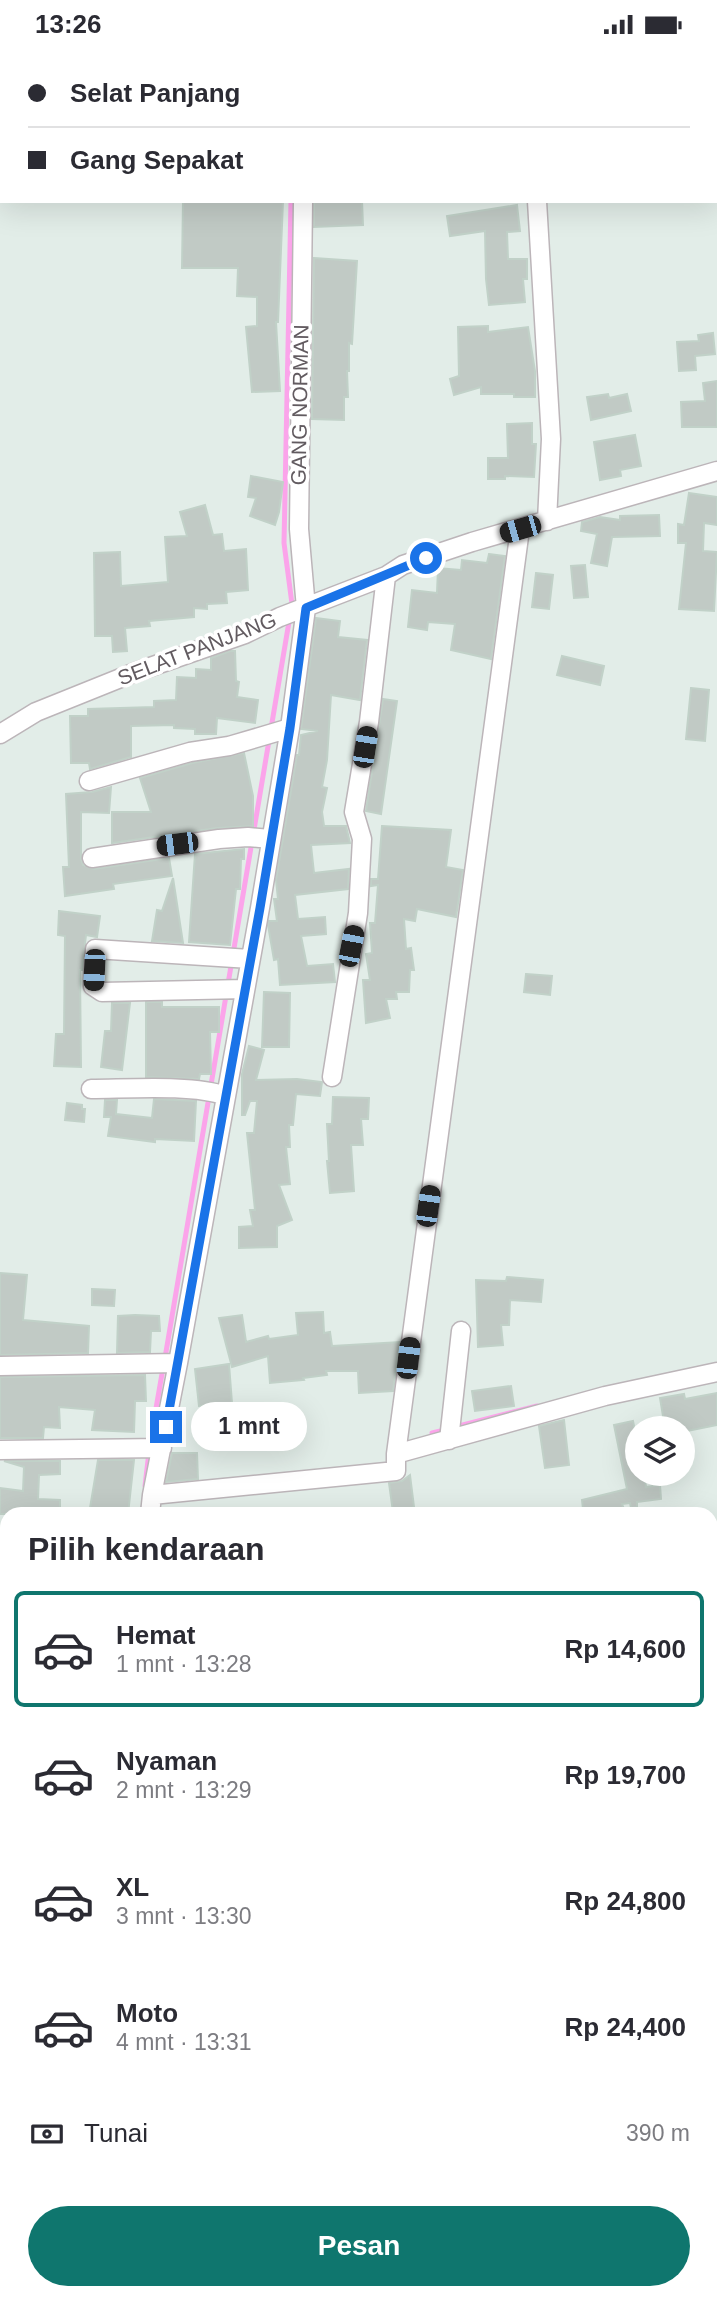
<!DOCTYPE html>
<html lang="id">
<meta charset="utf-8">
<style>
body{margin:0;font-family:Helvetica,sans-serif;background:#f2f2f3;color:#2b2b33;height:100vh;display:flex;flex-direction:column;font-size:26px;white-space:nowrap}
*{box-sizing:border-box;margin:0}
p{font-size:23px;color:#7c7c81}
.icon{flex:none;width:38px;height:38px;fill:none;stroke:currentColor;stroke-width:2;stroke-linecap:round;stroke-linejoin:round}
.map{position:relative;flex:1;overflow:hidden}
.sheet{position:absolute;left:0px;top:1458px;width:718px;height:793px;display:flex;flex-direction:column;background:#fff;border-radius:21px 21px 0 0;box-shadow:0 7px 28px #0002}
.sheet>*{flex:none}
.top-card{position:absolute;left:0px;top:0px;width:718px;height:154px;box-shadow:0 7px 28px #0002;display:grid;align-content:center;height:154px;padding:0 28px;background:#fff}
.tools{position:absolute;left:625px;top:1367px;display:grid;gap:14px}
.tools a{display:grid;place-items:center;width:70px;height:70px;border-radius:50%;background:#fff;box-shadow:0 7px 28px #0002;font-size:35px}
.end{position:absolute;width:32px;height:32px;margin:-16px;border:9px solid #1a73e8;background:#fff;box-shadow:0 0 0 4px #fff}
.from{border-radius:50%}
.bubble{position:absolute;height:49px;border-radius:24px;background:#fff;box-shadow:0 7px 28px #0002;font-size:23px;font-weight:700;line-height:49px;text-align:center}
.car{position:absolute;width:21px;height:42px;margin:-21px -10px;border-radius:9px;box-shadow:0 0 5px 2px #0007;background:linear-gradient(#222 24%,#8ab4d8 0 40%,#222 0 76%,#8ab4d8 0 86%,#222 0)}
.top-card b{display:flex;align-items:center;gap:24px;height:66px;font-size:26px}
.top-card b+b{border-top:2px solid #e1e1e2}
.top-card i{width:18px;height:18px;background:#2b2b33}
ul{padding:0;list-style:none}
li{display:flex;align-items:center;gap:21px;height:116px;margin:0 14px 10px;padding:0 14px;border:4px solid transparent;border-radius:10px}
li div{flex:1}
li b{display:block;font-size:26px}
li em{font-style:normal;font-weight:700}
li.current{border-color:#0f766e}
li>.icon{width:63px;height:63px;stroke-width:1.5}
h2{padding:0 28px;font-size:32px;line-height:84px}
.pay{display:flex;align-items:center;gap:18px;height:77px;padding:0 28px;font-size:26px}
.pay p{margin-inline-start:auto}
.cta{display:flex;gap:14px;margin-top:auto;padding:14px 28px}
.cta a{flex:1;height:80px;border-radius:42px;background:#0f766e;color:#fff;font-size:28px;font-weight:700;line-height:80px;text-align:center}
.status{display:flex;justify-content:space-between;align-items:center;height:49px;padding:0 35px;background:#fff;direction:ltr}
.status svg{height:19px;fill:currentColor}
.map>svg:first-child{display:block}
.industrial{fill:#d7deda}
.green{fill:#c0c8e3}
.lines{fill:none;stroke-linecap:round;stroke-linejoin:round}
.stream{stroke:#fba4ea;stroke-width:5}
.building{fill:#c1cac5;stroke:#c1d1c8;stroke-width:2}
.lane-casing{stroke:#bcb5b9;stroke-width:12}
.street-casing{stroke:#bcb5b9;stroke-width:21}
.lane{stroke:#fff;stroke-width:9}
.street{stroke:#fff;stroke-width:18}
.route{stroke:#1a73e8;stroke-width:9}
.labels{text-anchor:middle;stroke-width:7;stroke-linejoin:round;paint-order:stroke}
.street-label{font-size:21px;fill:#625b60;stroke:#fff}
</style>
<div class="status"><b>13:26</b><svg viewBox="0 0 49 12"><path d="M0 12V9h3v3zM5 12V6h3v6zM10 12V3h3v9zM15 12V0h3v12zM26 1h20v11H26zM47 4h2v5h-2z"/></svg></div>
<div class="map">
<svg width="717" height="2250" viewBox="0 0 717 2250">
<rect width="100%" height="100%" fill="#e2ede8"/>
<path class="industrial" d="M0,0H27L2,2V111Z"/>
<path class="green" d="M717,1768V2250H224L221,2244H710V1770Z
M0,1979L7,1990V2244H141L145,2250H0Z"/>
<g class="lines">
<path class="stream" d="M298,0V2
M165,1309L292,555L284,494L291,152
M455,1378L537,1357
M432,1384L445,1381
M145,1437L150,1394L163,1319
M0,1872L7,1885
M198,2244L202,2250"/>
</g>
<path class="building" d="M183,152H283L278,273H276L280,342L252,343L246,278L257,277V248L237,247L238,219H182Z
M314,152H362L363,176L314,178Z
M517,156L520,182L507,183L508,210H527V230H523L525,253L489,256L486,230L485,182L450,187L447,167Z
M314,209L357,212L352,295L349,294V322H347L348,348H344V371L312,370Z
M488,277V283L528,278L535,322V348H514V345H481V338L454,346L450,330L459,327L458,278Z
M713,284L715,305L695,307L696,321L679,322L677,293L699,292L698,286Z
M717,332V378H682L681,353L705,352L703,334Z
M608,345L609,349L627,345L631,362L591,371L587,348Z
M532,374V395H536L534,428L505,427V430H488V409H508L507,375Z
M635,386L641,417L620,421L621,427L600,431L594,393Z
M251,427L283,433L279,463L275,476L250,467L256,449L248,448Z
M689,444L717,448V476L704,474L703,502L717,503L714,562L679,560L686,494H678V475L684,476Z
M205,456L213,486L222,485L224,502L246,500L248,541L226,543L227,554L207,555V560L194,559V568L149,572L150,577L125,579L127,602L113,603L112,587H95L94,504L120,503L121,537L168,533L165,488L187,487L180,463Z
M659,466L660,487L612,488L607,517L591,514L597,485L581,482L582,473L600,468L620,471V467Z
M489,505L505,507L491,610L451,601L455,575L428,573L427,581L408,578L412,541L437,544L438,519L461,521L462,511L487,514Z
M585,516L588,548L574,549L571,517Z
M536,524L553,526L549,560L532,558Z
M316,569L340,572L338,588L367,591L360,651L331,646L327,711L322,738L327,739L322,763L324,777H346L350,794L311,796L314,824L349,820L348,840L295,846L298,870L325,868L326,885L301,887L307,917L333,915L335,933L280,936L278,910L274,911L268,876L269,872H277L274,850H278L276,831L297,706H299L301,686L318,682L301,680Z
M230,602H235L236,632L239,633L237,648L258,651L255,674L217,669L216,685H195V680L174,679V676L131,677V708L90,720L89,714H71L70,667H88V660L154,658V652L176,651L177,628L196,629V620L211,621V609Z
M562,607L604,617L600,636L557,626Z
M691,639L709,641L705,692L686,690Z
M383,650L397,652L381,765L366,762Z
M244,704L253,747V777L217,779L112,794V763H151L140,729L192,714Z
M111,738L109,764L81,763V810L83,816L94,820L169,809L172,827L113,835L114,840L65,847L63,818H69L66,745L92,743Z
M382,777L451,781L446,818L463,821L456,868L417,860L415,872L404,870L406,900L411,899L414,921H410L409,943H396L397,950H386L390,969L366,974L363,931H370L366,905L372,904L370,874H375L378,836L371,837V830H378Z
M244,800V810H241L240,840H236L230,896L189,893L195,805Z
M173,829L183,894L152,892L157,861L162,862Z
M59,862L100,867L97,888L86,886L82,921H80L81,1018L54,1017L56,985H64L65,887L58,886Z
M526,925L552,927L550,946L524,943Z
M264,943L290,944L289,998H262Z
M146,953H162V958H219V983H210L211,1025H200L199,1030L146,1028Z
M112,954H130L122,1021L101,1018L105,982H111Z
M249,997L264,1001L256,1031L297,1030L322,1033L320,1047L296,1045L293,1076H289L290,1098H286L290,1135L279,1136L292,1171L277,1177V1198L239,1199V1178L253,1177L250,1161H255L247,1084H254L257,1052H250L245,1066H242V1025Z
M333,1048L369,1049L368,1070H361L363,1096H351L354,1142L330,1144L327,1112H329L327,1075H332Z
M154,1050L196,1052L194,1092L155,1090V1093L108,1087L111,1068H104L105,1051H117L116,1065L152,1069Z
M67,1054L82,1056V1060H85L84,1073L65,1071Z
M0,1224L27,1226L23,1271L89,1277L88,1304L0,1306Z
M507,1228L543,1231L541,1253L510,1251L509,1276H501L503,1296L478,1298L476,1231L506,1232Z
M92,1240L115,1241L114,1257L92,1256Z
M323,1263L324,1284L330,1283L332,1297L400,1293L393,1342L359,1344L358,1322H326L327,1326L303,1329L304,1331L270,1334L268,1307L232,1318L219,1269L242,1266L246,1293L268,1287L269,1290L298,1286L296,1264Z
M135,1266L159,1267L160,1282H151L150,1303L117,1304L118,1267Z
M229,1315L232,1354L199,1357L195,1320Z
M145,1326L146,1352H135L134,1383L92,1381L95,1361L59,1358L60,1379L44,1378L43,1389H0V1328Z
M511,1337L514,1357L475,1362L472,1342Z
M717,1344V1376L682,1383V1379H665L660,1349L684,1345L685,1350Z
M564,1371L569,1416L545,1419L539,1377Z
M633,1372L637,1392V1424H644L646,1438L660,1436L661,1450L637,1453V1458L631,1459L630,1454L622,1455L626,1465H589L587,1459L583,1460L582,1451L627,1440L614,1376Z
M172,1404H197L198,1430L166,1433Z
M98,1411H134L128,1465H89Z
M4,1412H60V1425L39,1426L38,1450L60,1451V1465H0V1439L23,1442L24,1418Z
M410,1426L414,1458L393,1463L389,1434L402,1432Z"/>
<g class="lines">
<g class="lane-casing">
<path id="lane" d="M0,18L2,0"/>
</g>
<g class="street-casing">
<path id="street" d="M526,0V2
M307,2V0
M537,152L551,390L547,472
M520,480L396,1405L605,1347L717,1323
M0,685L36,663L133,624L245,585L280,568L386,527L403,516L472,493L717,422
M89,732L190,703L229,697L290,679
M92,809L219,790L248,788L270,790
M245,940L102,943L93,937L95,900L250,910
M332,1028L358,864L362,790L354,763L369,673L386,527
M91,1040C127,1040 193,1035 226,1047
M0,1317L178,1314
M449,1391L461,1282
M0,1401L162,1399
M152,1446L396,1422V1405
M150,1465L152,1446L178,1314L260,859L290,679L306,559L299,480L303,152
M0,1573H7
M0,1825H7
M0,1906L7,1919
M183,2244L186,2250"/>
</g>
<use href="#lane" class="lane"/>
<use href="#street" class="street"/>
</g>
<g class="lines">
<path class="route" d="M166,1378L260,859L290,679L306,559L426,509"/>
</g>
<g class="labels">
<g class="street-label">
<text transform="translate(300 356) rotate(-89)" y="7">GANG NORMAN</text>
<text transform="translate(197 600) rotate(-21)" y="7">SELAT PANJANG</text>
</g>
</g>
</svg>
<div class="tools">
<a><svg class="icon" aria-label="layers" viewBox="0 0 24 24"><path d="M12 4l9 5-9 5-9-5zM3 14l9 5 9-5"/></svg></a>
</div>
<i class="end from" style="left:426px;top:509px"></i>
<i class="end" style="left:166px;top:1378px"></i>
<div class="bubble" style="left:191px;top:1353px;width:116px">1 mnt</div>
<i class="car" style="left:520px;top:480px;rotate:254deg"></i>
<i class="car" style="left:365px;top:698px;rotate:9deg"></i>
<i class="car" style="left:177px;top:795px;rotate:263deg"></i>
<i class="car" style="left:351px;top:897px;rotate:11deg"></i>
<i class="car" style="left:94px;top:921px;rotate:183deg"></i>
<i class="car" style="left:428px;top:1157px;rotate:8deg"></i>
<i class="car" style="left:408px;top:1309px;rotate:7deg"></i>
<div class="top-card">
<b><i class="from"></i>Selat Panjang</b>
<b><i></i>Gang Sepakat</b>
</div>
<section class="sheet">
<h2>Pilih kendaraan</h2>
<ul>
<li class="current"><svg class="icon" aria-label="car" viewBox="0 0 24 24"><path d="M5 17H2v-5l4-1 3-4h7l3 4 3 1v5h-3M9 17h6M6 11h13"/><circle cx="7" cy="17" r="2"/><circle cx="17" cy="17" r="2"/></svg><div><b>Hemat</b><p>1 mnt · 13:28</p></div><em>Rp 14,600</em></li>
<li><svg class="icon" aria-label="car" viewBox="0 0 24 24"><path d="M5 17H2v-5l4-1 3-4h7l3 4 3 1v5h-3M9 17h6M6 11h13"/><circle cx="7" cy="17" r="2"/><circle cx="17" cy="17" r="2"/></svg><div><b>Nyaman</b><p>2 mnt · 13:29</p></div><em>Rp 19,700</em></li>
<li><svg class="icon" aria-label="car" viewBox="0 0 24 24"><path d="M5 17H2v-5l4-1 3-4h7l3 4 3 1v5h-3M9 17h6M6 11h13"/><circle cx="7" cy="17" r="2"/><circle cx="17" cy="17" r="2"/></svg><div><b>XL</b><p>3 mnt · 13:30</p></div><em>Rp 24,800</em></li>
<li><svg class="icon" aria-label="car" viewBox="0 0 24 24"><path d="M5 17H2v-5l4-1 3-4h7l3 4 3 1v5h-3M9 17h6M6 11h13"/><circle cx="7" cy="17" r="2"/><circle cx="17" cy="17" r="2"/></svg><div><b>Moto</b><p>4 mnt · 13:31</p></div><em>Rp 24,400</em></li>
</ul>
<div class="pay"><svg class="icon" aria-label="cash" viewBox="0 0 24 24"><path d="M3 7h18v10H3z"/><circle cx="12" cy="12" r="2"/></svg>Tunai<p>390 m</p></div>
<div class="cta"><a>Pesan</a></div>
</section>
</div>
